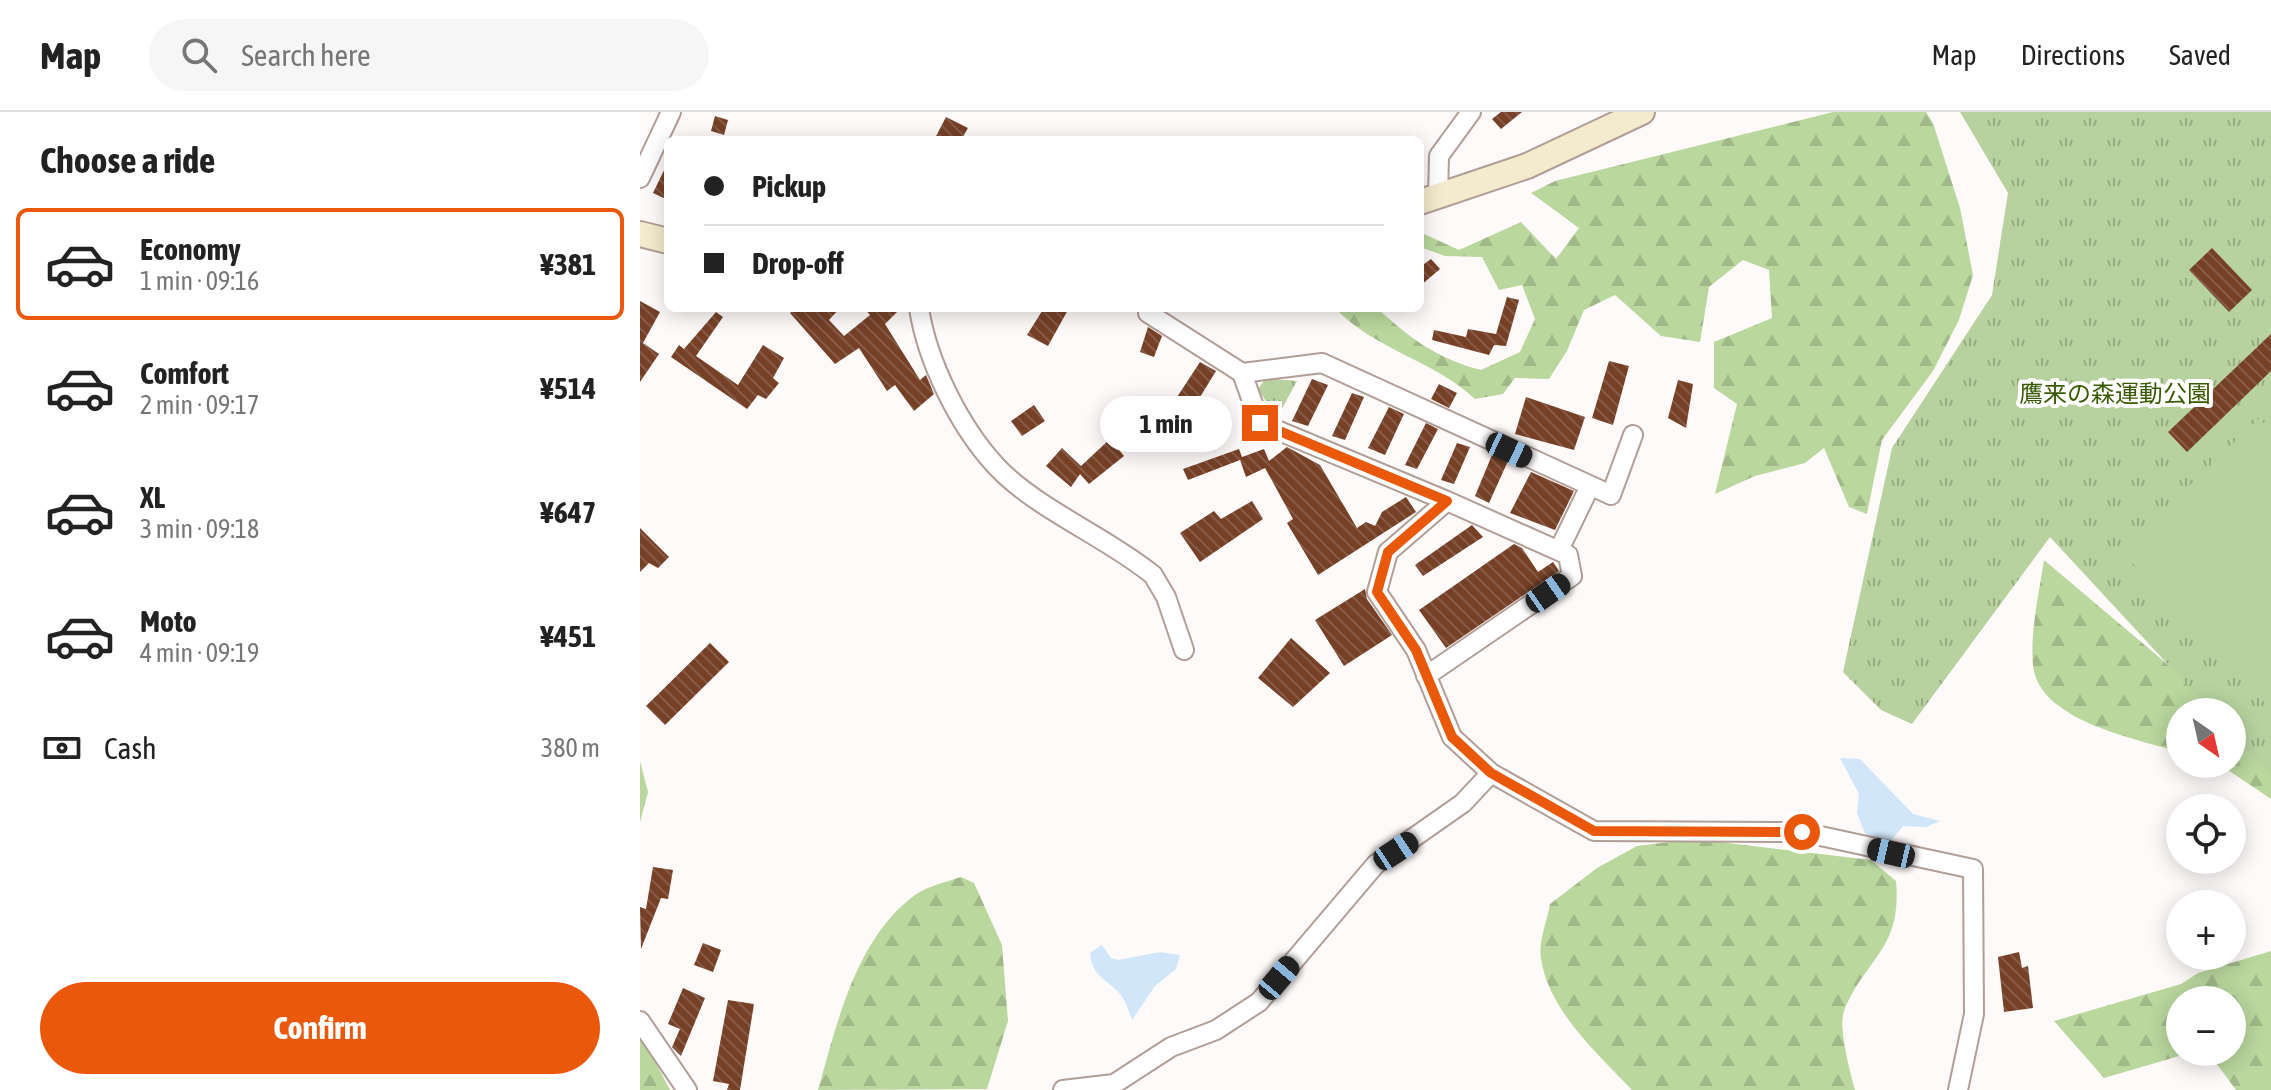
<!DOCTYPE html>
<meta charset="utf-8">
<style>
body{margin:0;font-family:"Asap Condensed","Noto Sans JP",sans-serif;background:#f6f6f6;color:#222;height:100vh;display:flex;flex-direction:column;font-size:30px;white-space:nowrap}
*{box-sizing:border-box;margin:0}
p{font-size:26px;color:#767676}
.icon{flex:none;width:44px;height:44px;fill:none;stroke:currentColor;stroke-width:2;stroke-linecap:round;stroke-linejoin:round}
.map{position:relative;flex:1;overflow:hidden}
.details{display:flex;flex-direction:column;background:#fff;width:640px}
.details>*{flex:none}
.banner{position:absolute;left:24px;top:24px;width:760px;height:176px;border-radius:12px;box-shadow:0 4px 20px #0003;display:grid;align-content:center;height:176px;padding:0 40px;background:#fff}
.needle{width:52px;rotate:146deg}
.controls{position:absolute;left:1526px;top:586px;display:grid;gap:16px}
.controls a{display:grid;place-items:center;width:80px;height:80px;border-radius:50%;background:#fff;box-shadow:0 4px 20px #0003;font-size:40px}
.end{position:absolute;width:36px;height:36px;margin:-18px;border:10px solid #ea580c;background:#fff;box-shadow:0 0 0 4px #fff}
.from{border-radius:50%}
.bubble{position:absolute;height:56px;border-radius:28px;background:#fff;box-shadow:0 4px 20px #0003;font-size:26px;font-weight:700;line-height:56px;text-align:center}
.car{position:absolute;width:24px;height:48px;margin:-24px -12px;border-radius:10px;box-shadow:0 0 6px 2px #0007;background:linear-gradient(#222 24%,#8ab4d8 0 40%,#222 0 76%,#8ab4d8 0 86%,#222 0)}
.banner b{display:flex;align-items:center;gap:28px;height:76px;font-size:30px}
.banner b+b{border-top:2px solid #e0e0e0}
.banner i{width:20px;height:20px;background:#222}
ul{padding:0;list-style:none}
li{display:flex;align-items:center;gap:24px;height:112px;margin:0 16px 12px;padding:0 24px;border:4px solid transparent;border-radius:12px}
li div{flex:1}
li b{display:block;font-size:30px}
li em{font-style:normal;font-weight:700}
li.active{border-color:#ea580c}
li>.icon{width:72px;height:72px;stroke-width:1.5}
h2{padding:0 40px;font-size:36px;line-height:96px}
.pay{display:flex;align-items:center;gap:20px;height:88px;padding:0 40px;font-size:30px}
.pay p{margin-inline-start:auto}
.button{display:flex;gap:16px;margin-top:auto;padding:16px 40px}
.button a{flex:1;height:92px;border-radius:48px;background:#ea580c;color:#fff;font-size:32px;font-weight:700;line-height:92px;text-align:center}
header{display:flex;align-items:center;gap:48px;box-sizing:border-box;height:112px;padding:0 40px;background:#fff;border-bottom:2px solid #e0e0e0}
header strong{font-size:38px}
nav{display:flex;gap:44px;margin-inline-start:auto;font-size:28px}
.search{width:560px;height:72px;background:#f6f6f6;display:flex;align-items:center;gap:20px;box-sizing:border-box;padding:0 28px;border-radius:44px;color:#767676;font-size:30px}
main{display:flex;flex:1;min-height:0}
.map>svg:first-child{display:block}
.forest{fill:url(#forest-firs)}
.park{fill:url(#park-tufts)}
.pitch{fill:#b8d29f}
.water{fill:#d1e6f8}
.building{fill:url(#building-back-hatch)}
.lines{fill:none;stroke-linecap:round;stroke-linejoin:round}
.street-casing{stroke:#b19e96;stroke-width:22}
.secondary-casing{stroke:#b19e96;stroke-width:28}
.street{stroke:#fff;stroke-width:18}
.secondary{stroke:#f4ebce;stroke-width:24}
.route{stroke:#ea580c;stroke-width:10}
.labels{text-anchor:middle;stroke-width:8;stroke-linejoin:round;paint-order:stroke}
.park-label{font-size:24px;fill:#395a02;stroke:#fff}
</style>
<header>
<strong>Map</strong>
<div class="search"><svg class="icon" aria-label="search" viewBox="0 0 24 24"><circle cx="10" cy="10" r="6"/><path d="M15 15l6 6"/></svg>Search here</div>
<nav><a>Map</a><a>Directions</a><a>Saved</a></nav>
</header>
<main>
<section class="details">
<h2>Choose a ride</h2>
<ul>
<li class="active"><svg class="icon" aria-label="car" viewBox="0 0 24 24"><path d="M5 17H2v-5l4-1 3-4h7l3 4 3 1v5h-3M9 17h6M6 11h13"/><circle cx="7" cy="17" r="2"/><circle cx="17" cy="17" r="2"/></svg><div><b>Economy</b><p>1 min · 09:16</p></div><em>¥381</em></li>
<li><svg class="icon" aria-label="car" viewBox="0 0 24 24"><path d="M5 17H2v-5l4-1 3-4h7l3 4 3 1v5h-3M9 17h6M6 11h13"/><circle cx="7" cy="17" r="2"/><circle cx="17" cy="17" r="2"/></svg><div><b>Comfort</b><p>2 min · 09:17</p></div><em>¥514</em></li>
<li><svg class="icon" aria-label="car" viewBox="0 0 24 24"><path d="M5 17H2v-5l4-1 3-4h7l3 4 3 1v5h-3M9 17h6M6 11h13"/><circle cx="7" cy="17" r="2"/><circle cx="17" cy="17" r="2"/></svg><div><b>XL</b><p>3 min · 09:18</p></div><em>¥647</em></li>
<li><svg class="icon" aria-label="car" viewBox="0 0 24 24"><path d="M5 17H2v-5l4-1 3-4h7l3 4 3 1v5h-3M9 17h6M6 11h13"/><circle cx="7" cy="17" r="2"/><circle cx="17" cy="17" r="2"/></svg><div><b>Moto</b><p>4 min · 09:19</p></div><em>¥451</em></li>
</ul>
<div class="pay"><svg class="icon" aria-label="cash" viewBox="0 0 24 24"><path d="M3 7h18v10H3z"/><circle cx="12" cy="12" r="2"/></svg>Cash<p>380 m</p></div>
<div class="button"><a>Confirm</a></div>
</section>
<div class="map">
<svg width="1631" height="978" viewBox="0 0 1631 978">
<defs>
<pattern id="forest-firs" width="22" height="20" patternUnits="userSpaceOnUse" patternTransform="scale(2)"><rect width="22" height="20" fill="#bad79e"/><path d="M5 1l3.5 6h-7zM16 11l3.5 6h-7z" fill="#a1b989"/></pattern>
<pattern id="park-tufts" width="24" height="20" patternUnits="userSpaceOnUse" patternTransform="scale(2)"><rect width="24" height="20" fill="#b8d29f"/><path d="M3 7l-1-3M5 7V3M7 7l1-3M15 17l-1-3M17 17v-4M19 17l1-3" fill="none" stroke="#97ab82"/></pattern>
<pattern id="building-back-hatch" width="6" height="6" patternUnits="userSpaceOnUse" patternTransform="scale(2)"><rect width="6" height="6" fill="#764027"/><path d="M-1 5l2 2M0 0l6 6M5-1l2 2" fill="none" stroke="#865a46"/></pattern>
</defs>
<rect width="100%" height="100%" fill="#fefaf9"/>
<path class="forest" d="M1193,0H1286L1293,11L1320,96L1333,163L1319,208L1293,259L1242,328L1227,402L1209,395L1184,336L1165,351L1115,364L1075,382L1097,292L1074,276V230L1132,206L1129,158L1103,148L1069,175L1060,230L1021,224L975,183L944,198L927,239L909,267L875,266L863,282L835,287C795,249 733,237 695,196H737C771,227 796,246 841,258L880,240L895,207L882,173L859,178L842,145L805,144L780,135V120L819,138L881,110L916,147L939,116L891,81L915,69Z
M1404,448L1584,600H1540V640C1497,627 1398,609 1393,553C1390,519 1399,482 1404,448Z
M1592,607L1631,640V687L1579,652H1592Z
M0,649L8,680L0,710Z
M1054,727L1231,748L1256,769C1262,838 1226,845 1204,899C1198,915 1210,960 1215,978H992C958,942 909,899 901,847C898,831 907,809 910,792L957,756L997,734Z
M321,765L334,771L362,833L368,909L347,977L178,978C197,911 216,826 275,783C288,774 306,770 321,765Z
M1631,839V978H1596L1568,940H1592V888H1540V940H1553L1464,966L1414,909L1541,872L1558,861Z
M0,920L30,978H0Z"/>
<path class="park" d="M1320,0H1631V664L1592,622V600H1572L1410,425L1272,612L1241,598L1203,560L1252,336L1352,183L1368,81Z
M626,266L657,269L637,306L618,277Z"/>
<path class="pitch" d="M1619,306L1631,319V597L1491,450L1489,432Z"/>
<path class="water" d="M1200,646L1220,647L1273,702L1300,709L1286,715L1263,714L1249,731L1228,729L1217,701L1219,682Z
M462,833L471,846L478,848L520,840L540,843L536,857L515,874L492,908C489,900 486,890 481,883C467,867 452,865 450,841Z"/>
<path class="building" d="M861,0H882L861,17L852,7Z
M75,4L88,8L84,23L71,19Z
M306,5L328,16L321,28H294Z
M28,50V88L13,81Z
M1572,136L1612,178L1589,200L1549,158Z
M791,147L800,157L780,174V155Z
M867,185L879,188L866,234L854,233L849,243L792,228L794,218L826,225L828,217L856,222Z
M0,189L20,200L3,231L19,242L0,270Z
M156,196H200L189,208L204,224L230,203L224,196H261L245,212L280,268L286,263L294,282L274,299L255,273L247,279L219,236L195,252L150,201Z
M404,196H429L408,234L387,223Z
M76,200L83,205L56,244L98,273L123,233L144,246L133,266L139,271L126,287L118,283L107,297L31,245L39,233L44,237Z
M508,215L522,224L514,245L500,240Z
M1631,222V259L1547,340L1528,320Z
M969,249L989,254L973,313L952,306Z
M560,250L576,259L538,321L520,311Z
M672,267L688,273L668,314L652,309Z
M1038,268L1053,272L1046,316L1028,306Z
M1406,271L1412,280L1409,291L1395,294L1388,286L1392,273Z
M799,272L817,281L809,296L791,287Z
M712,281L724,285L705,328L692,324Z
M886,285L945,305L934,338L875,322Z
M394,293L405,309L382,324L371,309Z
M749,295L764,302L745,343L728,336Z
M786,311L798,317L777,357L765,353Z
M470,327L484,344L449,372L440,362L431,375L406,354L422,336L441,354Z
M817,331L830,335L814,372L801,368Z
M647,335L680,353L717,416L726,410L735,414L742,400L766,385L776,400L678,463L647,411L653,407L625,356L606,365L600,348L548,368L543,357L599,337L602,345L624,337L629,349Z
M852,343L868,349L849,391L835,384Z
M891,360L934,379L915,418L870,401Z
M612,389L623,407L560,450L540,421L574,399L581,407Z
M832,413L843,425L783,464L775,453Z
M0,416L29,445L18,456L9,451L0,460Z
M874,432L882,436L898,460L913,450L919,459L806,536L779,498Z
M725,477L727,487L752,523L704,554L675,508Z
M651,526L690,561L653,595L618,566Z
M70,531L89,550L25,613L6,594Z
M13,755L33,758L28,787L21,786L1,837L0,795L6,797Z
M63,831L81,838L73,860L54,853Z
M1379,840L1382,856L1388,854L1393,896L1364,900L1358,845Z
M43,876L65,886L41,944L32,935L40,917L28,912Z
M88,888L114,892L100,978H87L89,972L73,969Z"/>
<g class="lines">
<g class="street-casing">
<path id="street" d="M0,66L31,0
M798,84L799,44L831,0
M279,196C287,249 319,314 356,354C396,397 467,425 513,463L526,485L544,538
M508,196V201L602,261L620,311L807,389L748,440L737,480L776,538L812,625L851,661L954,719L1162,720L1333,757L1334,902L1318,978
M602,261L682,251L971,383L993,323
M919,438L949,376
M786,564L932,464L928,443L807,389
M0,909L47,978
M423,978L474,972L531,935L576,918L619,890L736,752L823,691L851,661"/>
</g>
<g class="secondary-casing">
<path id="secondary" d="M780,90L887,54L1002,0
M0,122L28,129"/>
</g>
<use href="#street" class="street"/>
<use href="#secondary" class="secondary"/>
</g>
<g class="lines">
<path class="route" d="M620,311L807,389L748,440L737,480L776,538L812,625L851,661L954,719L1162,720"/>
</g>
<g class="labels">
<g class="park-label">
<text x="1475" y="290">鷹来の森運動公園</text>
</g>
</g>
</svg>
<div class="controls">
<a><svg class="needle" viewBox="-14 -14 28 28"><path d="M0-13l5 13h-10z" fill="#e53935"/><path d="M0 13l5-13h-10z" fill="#767676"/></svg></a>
<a><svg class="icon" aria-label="locate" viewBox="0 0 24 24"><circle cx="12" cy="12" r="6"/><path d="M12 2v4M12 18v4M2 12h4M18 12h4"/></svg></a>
<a>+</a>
<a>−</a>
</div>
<i class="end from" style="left:1162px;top:720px"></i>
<i class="end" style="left:620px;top:311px"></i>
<div class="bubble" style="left:460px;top:284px;width:132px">1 min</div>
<i class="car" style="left:869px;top:338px;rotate:115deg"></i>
<i class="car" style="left:908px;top:481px;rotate:55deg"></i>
<i class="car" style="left:756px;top:739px;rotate:57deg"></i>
<i class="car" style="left:1251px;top:741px;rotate:283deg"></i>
<i class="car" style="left:639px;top:866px;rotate:40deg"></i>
<div class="banner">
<b><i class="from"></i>Pickup</b>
<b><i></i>Drop-off</b>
</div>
</div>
</main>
